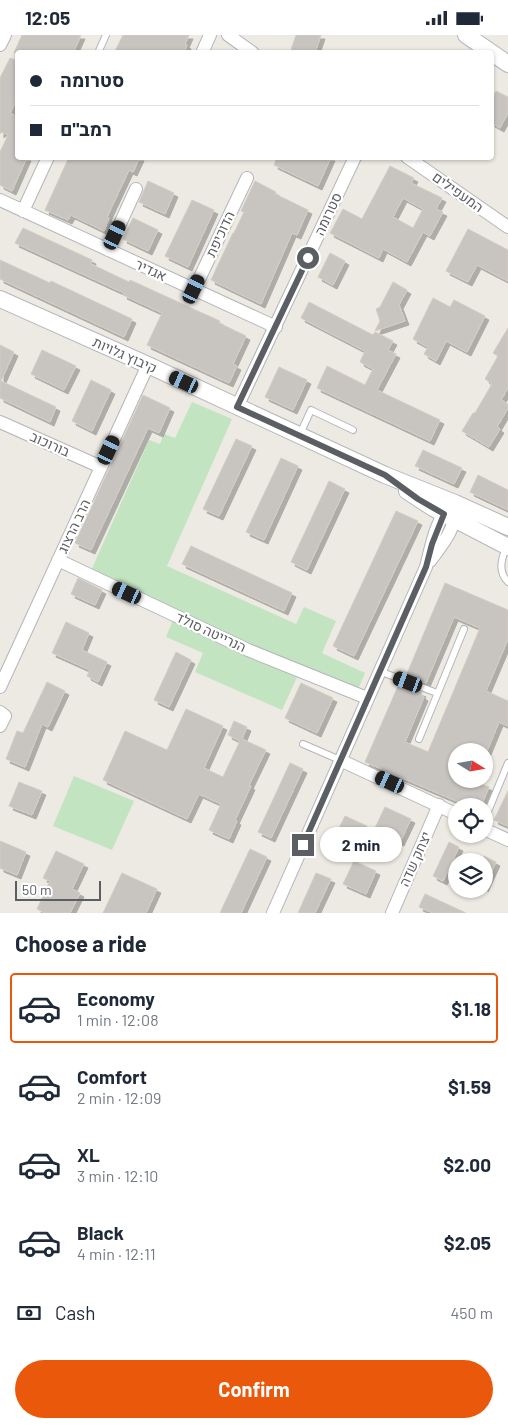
<!DOCTYPE html>
<meta charset="utf-8">
<style>
body{margin:0;font-family:Barlow,Heebo,sans-serif;background:#f6f6f7;color:#1f2937;height:100vh;display:flex;flex-direction:column;font-size:19px;white-space:nowrap}
*{box-sizing:border-box;margin:0}
p{font-size:16px;color:#747a83}
.icon{flex:none;width:28px;height:28px;fill:none;stroke:currentColor;stroke-width:2;stroke-linecap:round;stroke-linejoin:round}
.map{position:relative;height:878px;overflow:hidden}
.drawer{display:flex;flex-direction:column;background:#fff;flex:1}
.drawer>*{flex:none}
.guide{position:absolute;left:15px;top:15px;width:479px;height:110px;border-radius:5px;box-shadow:0 1px 4px #0004;display:grid;align-content:center;height:110px;padding:0 15px;background:#fff}
.needle{width:32px;rotate:101deg}
.fabs{position:absolute;left:448px;top:708px;display:grid;gap:10px}
.fabs a{display:grid;place-items:center;width:45px;height:45px;border-radius:50%;background:#fff;box-shadow:0 1px 4px #0004;font-size:25px}
.scale{position:absolute;left:15px;bottom:12px;width:86px;box-sizing:border-box;padding-left:5px;border:2px solid #5b5f63;border-top:0;font-size:14px;line-height:18px;white-space:nowrap;color:#5b5f63;-webkit-text-stroke:4px #fff;paint-order:stroke}
.end{position:absolute;width:22px;height:22px;margin:-11px;border:6px solid #5b5f63;background:#fff;box-shadow:0 0 0 2px #fff}
.from{border-radius:50%}
.bubble{position:absolute;height:35px;border-radius:18px;background:#fff;box-shadow:0 1px 4px #0004;font-size:16px;font-weight:700;line-height:35px;text-align:center}
.car{position:absolute;width:15px;height:30px;margin:-15px -8px;border-radius:6px;box-shadow:0 0 4px 1px #0007;background:linear-gradient(#222 24%,#8ab4d8 0 40%,#222 0 76%,#8ab4d8 0 86%,#222 0)}
.guide b{display:flex;align-items:center;gap:18px;height:48px;font-size:19px}
.guide b+b{border-top:1px solid #e0e1e3}
.guide i{width:12px;height:12px;background:#1f2937}
ul{padding:0;list-style:none}
li{display:flex;align-items:center;gap:15px;height:70px;margin:0 10px 8px;padding:0 5px;border:2px solid transparent;border-radius:5px}
li div{flex:1}
li b{display:block;font-size:19px}
li em{font-style:normal;font-weight:700}
li.current{border-color:#ea580c}
li>.icon{width:45px;height:45px;stroke-width:1.5}
h2{padding:0 15px;font-size:22px;line-height:60px}
.pay{display:flex;align-items:center;gap:12px;height:55px;padding:0 15px;font-size:19px}
.pay p{margin-inline-start:auto}
.action{display:flex;gap:10px;margin-top:auto;padding:10px 15px}
.action a{flex:1;height:58px;border-radius:30px;background:#ea580c;color:#fff;font-size:20px;font-weight:700;line-height:58px;text-align:center}
.status{display:flex;justify-content:space-between;align-items:center;height:35px;padding:0 25px;background:#fff;direction:ltr}
.status svg{height:14px;fill:currentColor}
.map>svg:first-child{display:block}
.green{fill:#c3e4c1}
.building{fill:#c8c5c0;stroke:#d2ccc2;fill-rule:evenodd;filter:url(#shadow)}
.lines{fill:none;stroke-linecap:round;stroke-linejoin:round}
.lane-casing{stroke:#b4b6ba;stroke-width:8}
.street-casing{stroke:#b4b6ba;stroke-width:14}
.secondary-casing{stroke:#b5b8bd;stroke-width:18}
.lane{stroke:#fff;stroke-width:6}
.street{stroke:#fff;stroke-width:12}
.secondary{stroke:#fff;stroke-width:16}
.route{stroke:#5b5f63;stroke-width:6}
.labels{text-anchor:middle;stroke-width:4.5;stroke-linejoin:round;paint-order:stroke}
.street-label{font-size:14px;fill:#5b5f63;stroke:#fff}
</style>
<div class="status"><b>12:05</b><svg viewBox="0 0 49 12"><path d="M0 12V9h3v3zM5 12V6h3v6zM10 12V3h3v9zM15 12V0h3v12zM26 1h20v11H26zM47 4h2v5h-2z"/></svg></div>
<div class="map">
<svg width="508" height="878" viewBox="0 0 508 878">
<defs>
<filter id="shadow"><feDropShadow dx="4" dy="4" stdDeviation="0" flood-color="#0004"/></filter>
</defs>
<rect width="100%" height="100%" fill="#edeae3"/>
<path class="green" d="M192,367L232,384L167,531L296,589L304,572L336,586L322,618L365,638L357,657L90,538L149,405L160,409L164,399L175,403Z
M173,585L298,640L282,675L195,637L203,618L166,602Z
M74,741L134,766L112,815L53,791Z"/>
<path class="building" d="M22,0H81L73,18H14Z
M123,0H189L185,9L187,10L184,18H114Z
M296,0H321L315,18H290Z
M10,23L18,26V61L10,78L17,82L18,80V122H27L12,156L0,150V117L8,100L1,97L0,99V43Z
M496,56L508,62V78L500,93L491,88V65Z
M69,122H140L133,137L129,135L107,182L109,183L104,196L71,180L68,185L45,175Z
M277,122H331L318,151L274,130Z
M390,131L414,143L411,148L442,163L436,174L443,177L430,201L423,197L407,227L383,214L379,223L330,198L343,174L362,184ZM403,163L423,174L413,193L393,182Z
M148,146L174,158L165,179L139,167Z
M255,146L276,157L275,159L308,175L297,200L292,198L261,269L211,245L233,198H234L244,177L241,176Z
M192,165L214,175L188,232L165,221Z
M133,183L158,195L148,216L123,204Z
M23,193L92,225L91,229L129,247L130,245L200,277L220,286L219,288L246,301L233,329L237,331L229,348L147,310L162,278L123,260L124,258L15,208Z
M468,194L508,215V246L477,230L468,247L446,236Z
M330,218L345,226L333,250L318,242Z
M0,225L50,248L51,246L132,284L124,302L0,244Z
M393,247L407,255L399,270L405,286L375,296L380,286L376,274L380,272Z
M433,263L450,272L454,265L485,281L467,317L446,306L436,326L424,319L428,312L413,304Z
M309,267L373,300L375,297L393,306L388,315L396,319L377,355L440,385L430,406L317,353L327,331L365,350L373,334L360,327L365,316L301,283Z
M508,293V353L501,365L508,369V373L497,392L500,394L489,412L462,396L473,378H475L492,349L485,344L498,321L493,318Z
M0,310L14,317L1,346L56,372L50,387L0,363Z
M42,315L76,331L64,355L31,339Z
M279,332L307,345L293,375L265,362Z
M91,345L111,355L92,396L72,386Z
M143,360L170,373L159,398L148,393L91,515L75,508Z
M236,404L252,411L219,481L203,474Z
M423,415L462,433L454,449L415,431Z
M281,423L298,431L264,505L246,497Z
M478,440L508,455V475L470,457Z
M329,446L345,454L307,535L291,527Z
M396,476L418,486L354,621L333,611Z
M191,511L292,558L284,576L182,529Z
M78,543L102,555L95,570L71,559Z
M445,548L508,575V604L486,656L508,666V691L499,687L487,716H456V744H475L474,746L489,752L481,771H468L365,727L398,651L401,652L402,650L422,658L421,660L424,662L405,707L428,717L480,593L454,582L426,648L406,641Z
M66,587L89,598L82,615L107,627L98,647L87,641L90,635L52,618Z
M176,617L191,625L169,672L154,665Z
M47,647L65,656L48,692L42,689L25,732L6,724L17,696L23,698Z
M301,648L333,663L317,698L285,683Z
M186,674L223,691L204,733L223,742L240,706L228,700L234,686L247,692L242,704L266,715L249,750L251,751L235,785L237,786L229,804L209,795L221,769L199,759L187,784L103,745L125,696L167,715Z
M290,728L303,734L271,803L258,797Z
M19,747L42,756L32,780L9,771Z
M508,756V791L494,785Z
M385,772L411,784L400,807L374,795Z
M345,781L367,791L355,816L333,805Z
M0,806L26,817L17,840L0,833Z
M449,807L459,812L443,846L433,841Z
M250,814L267,822L241,878H220Z
M56,816L84,829L72,854L80,858L70,878H45L37,874L50,846L43,843Z
M484,821L496,827L484,853Z
M354,826L376,836L366,859L343,849Z
M122,838L157,854L146,878H103Z
M316,838L331,844L315,878H298Z
M425,859L466,878H433L419,872Z"/>
<g class="lines">
<g class="lane-casing">
<path id="lane" d="M98,18L106,0
M300,399L311,375L353,395
M506,513C501,525 498,537 508,547
M379,636L437,658
M419,704L464,594
M303,709L340,725
M484,786L508,728"/>
</g>
<g class="street-casing">
<path id="street" d="M228,0L253,18
M0,10L5,0
M202,18L210,0
M407,122L508,192
M0,165L276,292
M23,176L48,122
M108,215L136,154
M194,255L247,143
M237,372L355,122
M0,387L101,432
M58,525L248,615L367,663
M430,526C441,511 456,494 455,475
M0,652L148,330
M0,677L5,681L0,691
M340,725L456,779
M484,794L508,805
M273,878L426,532C431,513 435,487 449,473
M392,878L439,770"/>
</g>
<g class="secondary-casing">
<path id="secondary" d="M466,0L508,29
M0,264L148,330L385,440L455,468L508,492
M407,456L433,473L508,512"/>
</g>
<use href="#lane" class="lane"/>
<use href="#street" class="street"/>
<use href="#secondary" class="secondary"/>
</g>
<g class="lines">
<path class="route" d="M303,810L426,532L432,509L444,479L418,464L385,440L237,372L308,223"/>
</g>
<g class="labels">
<g class="street-label">
<text transform="translate(458 157) rotate(35)" y="5">המעפילים</text>
<text transform="translate(328 179) rotate(-65)" y="5">סטרומה</text>
<text transform="translate(220 199) rotate(-65)" y="5">הדוכיפת</text>
<text transform="translate(151 235) rotate(25)" y="5">אגדיר</text>
<text transform="translate(125 320) rotate(24)" y="5">קיבוץ גלויות</text>
<text transform="translate(50 409) rotate(24)" y="5">בורוכוב</text>
<text transform="translate(74 491) rotate(-65)" y="5">הרב הרצוג</text>
<text transform="translate(211 597) rotate(25)" y="5">הנרייטה סולד</text>
<text transform="translate(415 824) rotate(-66)" y="5">יצחק שדה</text>
</g>
</g>
</svg>
<div class="fabs">
<a><svg class="needle" viewBox="-14 -14 28 28"><path d="M0-13l5 13h-10z" fill="#e53935"/><path d="M0 13l5-13h-10z" fill="#747a83"/></svg></a>
<a><svg class="icon" aria-label="locate" viewBox="0 0 24 24"><circle cx="12" cy="12" r="6"/><path d="M12 2v4M12 18v4M2 12h4M18 12h4"/></svg></a>
<a><svg class="icon" aria-label="layers" viewBox="0 0 24 24"><path d="M12 4l9 5-9 5-9-5zM3 14l9 5 9-5"/></svg></a>
</div>
<div class="scale">50 m</div>
<i class="end from" style="left:308px;top:223px"></i>
<i class="end" style="left:303px;top:810px"></i>
<div class="bubble" style="left:320px;top:792px;width:82px">2 min</div>
<i class="car" style="left:115px;top:200px;rotate:25deg"></i>
<i class="car" style="left:194px;top:254px;rotate:25deg"></i>
<i class="car" style="left:184px;top:347px;rotate:295deg"></i>
<i class="car" style="left:109px;top:415px;rotate:25deg"></i>
<i class="car" style="left:127px;top:558px;rotate:295deg"></i>
<i class="car" style="left:408px;top:647px;rotate:291deg"></i>
<i class="car" style="left:390px;top:747px;rotate:295deg"></i>
<div class="guide">
<b><i class="from"></i>סטרומה</b>
<b><i></i>רמב&quot;ם</b>
</div>
</div>
<section class="drawer">
<h2>Choose a ride</h2>
<ul>
<li class="current"><svg class="icon" aria-label="car" viewBox="0 0 24 24"><path d="M5 17H2v-5l4-1 3-4h7l3 4 3 1v5h-3M9 17h6M6 11h13"/><circle cx="7" cy="17" r="2"/><circle cx="17" cy="17" r="2"/></svg><div><b>Economy</b><p>1 min · 12:08</p></div><em>$1.18</em></li>
<li><svg class="icon" aria-label="car" viewBox="0 0 24 24"><path d="M5 17H2v-5l4-1 3-4h7l3 4 3 1v5h-3M9 17h6M6 11h13"/><circle cx="7" cy="17" r="2"/><circle cx="17" cy="17" r="2"/></svg><div><b>Comfort</b><p>2 min · 12:09</p></div><em>$1.59</em></li>
<li><svg class="icon" aria-label="car" viewBox="0 0 24 24"><path d="M5 17H2v-5l4-1 3-4h7l3 4 3 1v5h-3M9 17h6M6 11h13"/><circle cx="7" cy="17" r="2"/><circle cx="17" cy="17" r="2"/></svg><div><b>XL</b><p>3 min · 12:10</p></div><em>$2.00</em></li>
<li><svg class="icon" aria-label="car" viewBox="0 0 24 24"><path d="M5 17H2v-5l4-1 3-4h7l3 4 3 1v5h-3M9 17h6M6 11h13"/><circle cx="7" cy="17" r="2"/><circle cx="17" cy="17" r="2"/></svg><div><b>Black</b><p>4 min · 12:11</p></div><em>$2.05</em></li>
</ul>
<div class="pay"><svg class="icon" aria-label="cash" viewBox="0 0 24 24"><path d="M3 7h18v10H3z"/><circle cx="12" cy="12" r="2"/></svg>Cash<p>450 m</p></div>
<div class="action"><a>Confirm</a></div>
</section>
